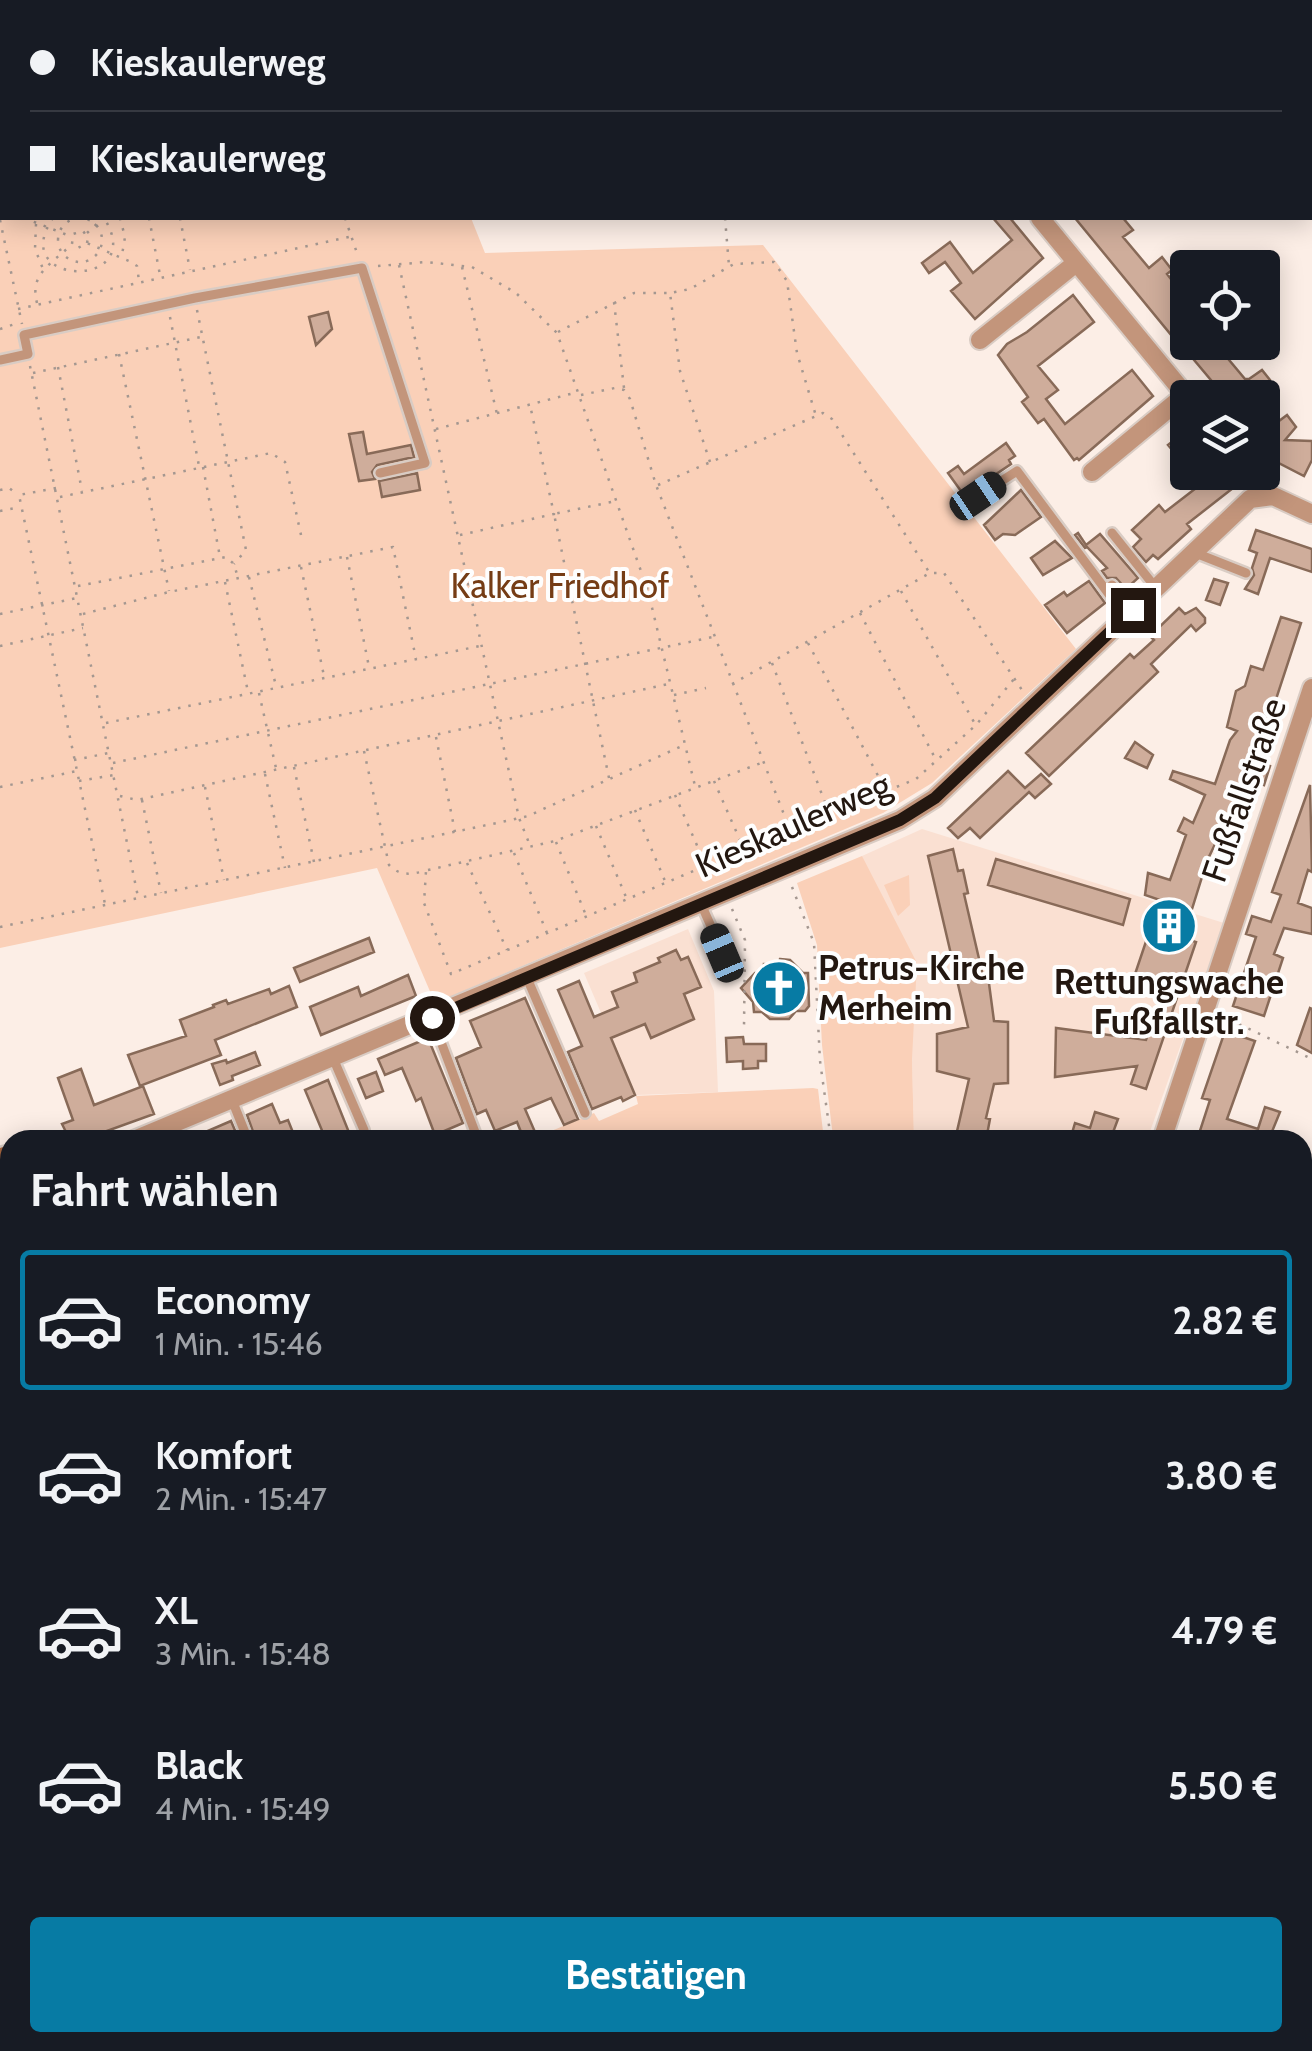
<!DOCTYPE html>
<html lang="de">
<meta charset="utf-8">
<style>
body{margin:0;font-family:Cabin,sans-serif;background:#20242c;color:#f1f3f6;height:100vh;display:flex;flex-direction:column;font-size:38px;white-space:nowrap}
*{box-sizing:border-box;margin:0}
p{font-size:32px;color:#9ea1a6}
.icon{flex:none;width:55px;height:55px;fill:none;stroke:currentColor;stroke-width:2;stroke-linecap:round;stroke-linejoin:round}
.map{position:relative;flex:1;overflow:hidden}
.drawer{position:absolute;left:0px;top:1130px;width:1312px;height:922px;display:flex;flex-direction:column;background:#171b24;border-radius:30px 30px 0 0;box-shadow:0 5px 25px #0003}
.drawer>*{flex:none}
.banner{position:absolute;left:0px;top:0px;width:1312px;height:220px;box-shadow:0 5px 25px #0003;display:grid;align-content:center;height:220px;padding:0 30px;background:#171b24}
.controls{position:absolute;left:1170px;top:250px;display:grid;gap:20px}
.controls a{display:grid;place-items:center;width:110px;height:110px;border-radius:10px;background:#171b24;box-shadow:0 5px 25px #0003;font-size:50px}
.end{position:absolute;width:45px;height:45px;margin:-22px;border:12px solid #231710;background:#fff;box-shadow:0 0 0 5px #fff}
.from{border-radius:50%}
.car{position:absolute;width:30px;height:60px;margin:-30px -15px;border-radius:12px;box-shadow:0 0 8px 2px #0007;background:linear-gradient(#222 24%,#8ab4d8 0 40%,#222 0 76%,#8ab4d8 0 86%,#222 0)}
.banner b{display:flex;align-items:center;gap:35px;height:95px;font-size:38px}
.banner b+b{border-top:2px solid #363941}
.banner i{width:25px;height:25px;background:#f1f3f6}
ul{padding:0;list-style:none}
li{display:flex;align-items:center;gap:30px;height:140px;margin:0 20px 15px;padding:0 10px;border:5px solid transparent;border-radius:10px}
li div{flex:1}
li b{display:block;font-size:38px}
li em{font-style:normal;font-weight:700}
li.current{border-color:#077ba4}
li>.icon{width:90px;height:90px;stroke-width:1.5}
h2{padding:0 30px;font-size:45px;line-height:120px}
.button{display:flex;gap:20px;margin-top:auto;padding:20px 30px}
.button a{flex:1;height:115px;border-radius:10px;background:#077ba4;color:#fff;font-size:40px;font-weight:700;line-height:115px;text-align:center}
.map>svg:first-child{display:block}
.built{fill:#fae0d2}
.green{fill:#fad0b8}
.forest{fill:#e2a481}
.building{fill:#cfad9b;stroke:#886a58;stroke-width:2.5}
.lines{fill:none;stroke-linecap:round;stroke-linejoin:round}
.lane-casing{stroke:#d9ccc4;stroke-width:14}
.street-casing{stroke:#d9ccc4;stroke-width:22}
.secondary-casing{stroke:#d9ccc4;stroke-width:30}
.path{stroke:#a49790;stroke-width:2.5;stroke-dasharray:2.5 8;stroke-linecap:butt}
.lane{stroke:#c3957b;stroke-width:9}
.street{stroke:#c3957b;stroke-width:18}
.secondary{stroke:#a96740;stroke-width:25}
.route{stroke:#231710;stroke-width:12}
.labels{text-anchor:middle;stroke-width:8;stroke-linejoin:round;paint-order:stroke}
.park-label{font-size:35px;fill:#753c15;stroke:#fefefe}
.street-label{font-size:35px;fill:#231710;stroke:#fefefe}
.poi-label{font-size:35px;font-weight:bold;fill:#231710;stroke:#fefefe;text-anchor:start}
</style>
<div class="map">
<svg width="1312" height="2051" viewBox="0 0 1312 2051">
<rect width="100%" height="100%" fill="#fceee6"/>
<path class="built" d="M922,829L1224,923L1147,1140H914L912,1059L862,856Z
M688,929L714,991L718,1092L636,1095L584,973Z"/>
<path class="green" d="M826,0H1312V57L1310,2Z
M0,162L2,218H471L485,253L763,245L1076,649L932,783L883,813L435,1003L377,868L0,948Z
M862,856L917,963L912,1059L914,1140H836L832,1129L822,1045L817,945L797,883Z
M909,875L910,905L898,916L884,885Z
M813,1088L818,1089L824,1140L724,1130L630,1140H530L594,1113L599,1121L638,1104L636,1096Z
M519,2043V2042L630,2043L622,2051H520Z"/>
<path class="forest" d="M0,1978L10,1999V2042L31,2043L35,2051H0Z
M630,2042L736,2043L742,2051H622Z
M743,2043H824L825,2051H750Z"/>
<path class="building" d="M993,218H1010L1043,258L975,319L951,291L961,283L945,262L929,273L922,263L950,242L973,273L1012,240Z
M1075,218H1123L1133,230L1123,237L1149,268L1162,257L1172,270L1167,274L1188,301V325L1172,336Z
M1073,295L1094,322L1038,366L1058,390L1046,399L1065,424L1132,370L1153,396L1079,460L1077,458L1074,460L1044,419L1038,423L1022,402L1028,397L998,355L1007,344L1027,332Z
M328,312L332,329L316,345L309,317Z
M1179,342H1214L1245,379H1249L1262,370L1270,380L1255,398H1226Z
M1262,408L1275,424L1287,415L1296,427L1285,440L1312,441V460L1304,476L1271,459L1262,448Z
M1188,429V469L1168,445Z
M363,432L367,454L411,445L414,457L377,465L372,472L375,479L359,481L349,434Z
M1006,443L1015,456L1009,460L1011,464L974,489L966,498L948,473L958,466L964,474Z
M1190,472H1220L1233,488L1187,524L1191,529L1158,559L1153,555L1146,562L1133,547L1141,539L1132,530L1159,505L1165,512L1200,485Z
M417,473L420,490L382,497L379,481Z
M1021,490L1041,517L1015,535L1003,534L995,540L984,525Z
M1256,530L1312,549V572L1270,558L1258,594L1245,589L1254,575L1252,568L1257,553L1249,550Z
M1078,533L1086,545L1100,534L1138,578L1126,589L1116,578H1107L1102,571L1107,568L1087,547L1085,548L1075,535Z
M1055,541L1072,558L1043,575L1031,558Z
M1214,579L1228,583L1220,605L1206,600Z
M1089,581L1105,603L1067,633L1045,605L1064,592L1067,596Z
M1179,608L1185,614L1196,608L1205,618V623L1196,631L1191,625L1151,664L1158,672L1049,776L1026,753L1130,654L1134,658L1154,640L1150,636Z
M1281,617L1301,623L1259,751V762L1270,766L1264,785L1256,782L1247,787L1240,817L1229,841L1219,836L1207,861L1183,938L1196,942L1146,1089L1131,1084L1137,1066L1055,1077L1056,1028L1146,1040L1161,996L1131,986L1160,900L1145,895L1148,873L1170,880L1186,835L1178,831L1184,818L1193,823L1205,795L1170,779L1173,771L1215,784L1230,740L1237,731L1227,727L1236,691L1245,686L1251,666L1263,670Z
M1135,742L1153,755L1147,768L1125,758Z
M1008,771L1025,788L1041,774L1051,784L1035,798L1029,792L980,838L970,828L958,838L948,828Z
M1310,785L1312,872L1308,870L1298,903L1312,908V934L1284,928L1274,954L1283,958L1264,1016L1233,1006L1256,937L1246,934L1252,916L1271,922L1281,895L1272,892Z
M953,849L958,871L963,870L968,893L964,894L983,976H988L994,1021L1008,1022V1083L994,1084L986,1118L990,1119L986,1140H955L969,1079L937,1071V1034L968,1027L928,856Z
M996,859L1130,899L1123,925L988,885Z
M369,938L374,952L300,982L294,968Z
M676,950L681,960L688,957L701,987L684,994L694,1019L651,1038L645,1024L611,1038L635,1095L623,1101L621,1097L592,1109L568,1052L582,1046L558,990L579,981L594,1017L618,1007L612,992L637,982L634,973L660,962L658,958Z
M780,959L790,960L803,973H808L809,1006L805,1011H796L789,1019H770L762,1012H754L753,1002L741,988L755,973H764V964L779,965Z
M408,975L416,996L321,1035L310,1007L358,987L361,996Z
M289,986L297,1007L215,1040L221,1055L140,1086L128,1055L186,1036L180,1020L214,1007L213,1005L226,1000L228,1004L269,989L271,994Z
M525,998L578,1119L564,1125L551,1098L525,1109L535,1132L523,1137L517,1122L495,1131L486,1110L477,1114L456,1058L481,1047L470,1021Z
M1310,1008L1312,1009V1053L1297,1045Z
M1225,1031L1255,1041L1227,1119L1258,1129L1265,1107L1280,1112L1271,1134L1282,1140H1197L1210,1100L1202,1098Z
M743,1037L744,1044H766V1061H758V1068L743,1069V1061L727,1062L726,1038Z
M428,1038L463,1123L435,1135L421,1098L416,1101L402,1068L385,1075L378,1059Z
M255,1052L260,1065L232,1076L233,1080L220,1085L212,1064L226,1060L227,1063Z
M81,1069L94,1105L143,1086L154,1114L82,1140H40L65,1130L62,1124L73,1120L58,1078Z
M376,1072L383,1091L366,1098L358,1079Z
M328,1080L352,1140H326L305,1090Z
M272,1104L280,1123L288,1120L296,1140H256L247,1115Z
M1095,1112L1118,1119L1112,1135L1119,1140H1070L1075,1123L1090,1128Z
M231,1121L239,1140H187Z"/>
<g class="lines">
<g class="lane-casing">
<path id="lane" d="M0,360L28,354L24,335L195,298L362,268L425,463L380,473
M978,496L1017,471L1126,617
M1112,533L1156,588
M1193,552L1246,573
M1112,585L1133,610
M701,904L723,953
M527,978L585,1113
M432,1018L478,1140
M333,1058L364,1130
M232,1100L248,1140
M1302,1232L1312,1237"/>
</g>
<g class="street-casing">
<path id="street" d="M31,2L39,0
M0,13L2,12
M1310,119H1312
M0,149H2
M1040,218L1188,398
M980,340L1076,263
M1092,472L1185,395
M1246,472L1262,496
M134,1140L900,820L935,798L1250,499L1273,496L1312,514
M1162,1140L1312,688
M1302,1345L1312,1321
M0,1449L10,1445
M0,1652L10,1650
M0,1850L10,1848
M0,1928L10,1949
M50,2042L54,2051
M1302,2051L1312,2028"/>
</g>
<g class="secondary-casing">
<path id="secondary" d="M0,1161L10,1158
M0,1215L10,1217
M1302,1797L1312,1799"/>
</g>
<path class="path" d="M447,0L448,2
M797,0L798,2
M1310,65H1312
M0,205H2
M24,218L70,236
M53,218C5,288 150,290 104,218
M120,218L125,237L122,255
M149,218L160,275
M180,218L190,270
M345,218L358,256
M725,218L729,266
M58 240a22 22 0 1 1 44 0a22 22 0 1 1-44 0Z
M0,220L22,324
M36,224L35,249L43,269
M87,233L103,218
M87,243L88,238L83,231L73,234L72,244L78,248L87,243L131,262L137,266L139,281
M399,265L519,818L531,848
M378,266L426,262L472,267L516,293L557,333L648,591L695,786
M462,267L497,414
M614,302L624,388
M37,303C29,273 52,264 72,244
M18,309L349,237
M197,310L246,550L234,564
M170,317L199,466
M0,329L15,324
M558,332L634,293H670
M119,354L169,591
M30,366L138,897
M58,367L82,491
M33,373L201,337
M581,395L615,388L624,390L630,399L656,485L790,830L916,779L976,725L1014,679
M436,429L578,392
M710,462L680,371L670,293L690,289L734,264L774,262L787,281L797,353L816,416
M203,467L220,557
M658,485L823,413L832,419L929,572
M56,488L19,495L105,904
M0,490L9,488L17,494
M60,497L271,453L285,462L301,535
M0,511L20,507
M460,535L554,514L530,405
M347,557L369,667
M301,567L324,676
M249,577L276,686
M225,582L248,692
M78,586L226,557L234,564L238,578
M901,591L975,724
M860,613L936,760
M0,614L77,598
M83,614L169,592L393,547L416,659
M808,643L885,789
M0,646L83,628
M772,663L829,813
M732,684L930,573H944L1022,690
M259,693L276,768
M674,695L706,688
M106,723L480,646
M436,737L455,832
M364,751L389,865C401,877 411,874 426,871L424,903L451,974L790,830L796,846
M74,760L109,753
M113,763L713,637
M294,767L314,862
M265,774L285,868
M609,778L554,514L616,501
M79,781L114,775
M714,781L743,847
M0,787L77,771
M205,787L224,880
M675,795L706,866
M120,796L137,800L668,684
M142,800L161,893
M635,810L665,881
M596,826L626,897
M556,842L585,913
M514,853L547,933
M467,863L507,950
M428,870L555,841L761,763
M792,887L814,943L820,1061L831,1140
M732,909L745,940L744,1027
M0,927L511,820L528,816L682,746
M1220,1015L1312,1059
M661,1140L744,1134L784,1140
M513,2042L514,2051
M739,2042L745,2051
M827,2042L829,2051
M639,2051L652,2042
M939,2051L945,2042
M1144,2051L1150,2042"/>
<use href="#lane" class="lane"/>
<use href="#street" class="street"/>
<use href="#secondary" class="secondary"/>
</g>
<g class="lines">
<path class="route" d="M432,1018L900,820L935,798L1133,610"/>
</g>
<defs>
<g id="building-disc" transform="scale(2.875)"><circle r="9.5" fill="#077ba4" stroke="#fefefe"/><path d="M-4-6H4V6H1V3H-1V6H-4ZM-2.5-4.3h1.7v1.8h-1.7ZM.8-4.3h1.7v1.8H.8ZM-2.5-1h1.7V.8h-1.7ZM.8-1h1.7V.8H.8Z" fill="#fff"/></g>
<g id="church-disc" transform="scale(2.875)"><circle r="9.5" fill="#077ba4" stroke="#fefefe"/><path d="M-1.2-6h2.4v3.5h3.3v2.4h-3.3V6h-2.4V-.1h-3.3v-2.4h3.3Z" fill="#fff"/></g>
</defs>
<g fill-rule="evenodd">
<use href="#building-disc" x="1169" y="926"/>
<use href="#church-disc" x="779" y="988"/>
</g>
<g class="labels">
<g class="park-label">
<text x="560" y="598">Kalker Friedhof</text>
</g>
<g class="street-label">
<text transform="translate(1244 790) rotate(-71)" y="12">Fußfallstraße</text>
<text transform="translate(793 825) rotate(-24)" y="12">Kieskaulerweg</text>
</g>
<g class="poi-label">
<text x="818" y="980">Petrus-Kirche<tspan x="818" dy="40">Merheim</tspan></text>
<text x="1169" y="994" text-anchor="middle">Rettungswache<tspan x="1169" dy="40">Fußfallstr.</tspan></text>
</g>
</g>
</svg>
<div class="controls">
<a><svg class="icon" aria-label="locate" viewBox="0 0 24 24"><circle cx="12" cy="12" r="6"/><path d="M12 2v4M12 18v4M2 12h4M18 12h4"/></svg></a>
<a><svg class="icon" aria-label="layers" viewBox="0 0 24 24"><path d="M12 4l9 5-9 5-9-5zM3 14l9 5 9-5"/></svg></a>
</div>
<i class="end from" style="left:432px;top:1018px"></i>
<i class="end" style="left:1133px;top:610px"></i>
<i class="car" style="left:978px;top:496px;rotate:56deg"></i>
<i class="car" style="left:722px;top:953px;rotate:337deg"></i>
<div class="banner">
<b><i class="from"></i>Kieskaulerweg</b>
<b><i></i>Kieskaulerweg</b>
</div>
<section class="drawer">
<h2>Fahrt wählen</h2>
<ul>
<li class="current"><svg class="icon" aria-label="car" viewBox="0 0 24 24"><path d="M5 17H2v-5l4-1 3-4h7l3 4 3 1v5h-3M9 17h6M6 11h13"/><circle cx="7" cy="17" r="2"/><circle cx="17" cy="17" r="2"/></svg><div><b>Economy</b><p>1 Min. · 15:46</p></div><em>2.82 €</em></li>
<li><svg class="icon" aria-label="car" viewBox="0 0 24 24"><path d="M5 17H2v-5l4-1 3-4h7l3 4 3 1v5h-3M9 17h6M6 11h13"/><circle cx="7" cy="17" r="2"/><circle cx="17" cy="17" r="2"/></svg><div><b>Komfort</b><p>2 Min. · 15:47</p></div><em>3.80 €</em></li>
<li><svg class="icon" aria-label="car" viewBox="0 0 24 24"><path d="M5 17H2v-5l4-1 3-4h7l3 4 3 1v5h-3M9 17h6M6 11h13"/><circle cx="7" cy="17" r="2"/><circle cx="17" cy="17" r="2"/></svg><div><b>XL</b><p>3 Min. · 15:48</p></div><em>4.79 €</em></li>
<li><svg class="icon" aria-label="car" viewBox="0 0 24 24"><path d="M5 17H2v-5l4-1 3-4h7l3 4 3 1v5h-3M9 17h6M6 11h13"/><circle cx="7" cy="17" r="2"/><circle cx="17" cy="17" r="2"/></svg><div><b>Black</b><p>4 Min. · 15:49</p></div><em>5.50 €</em></li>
</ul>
<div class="button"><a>Bestätigen</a></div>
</section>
</div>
